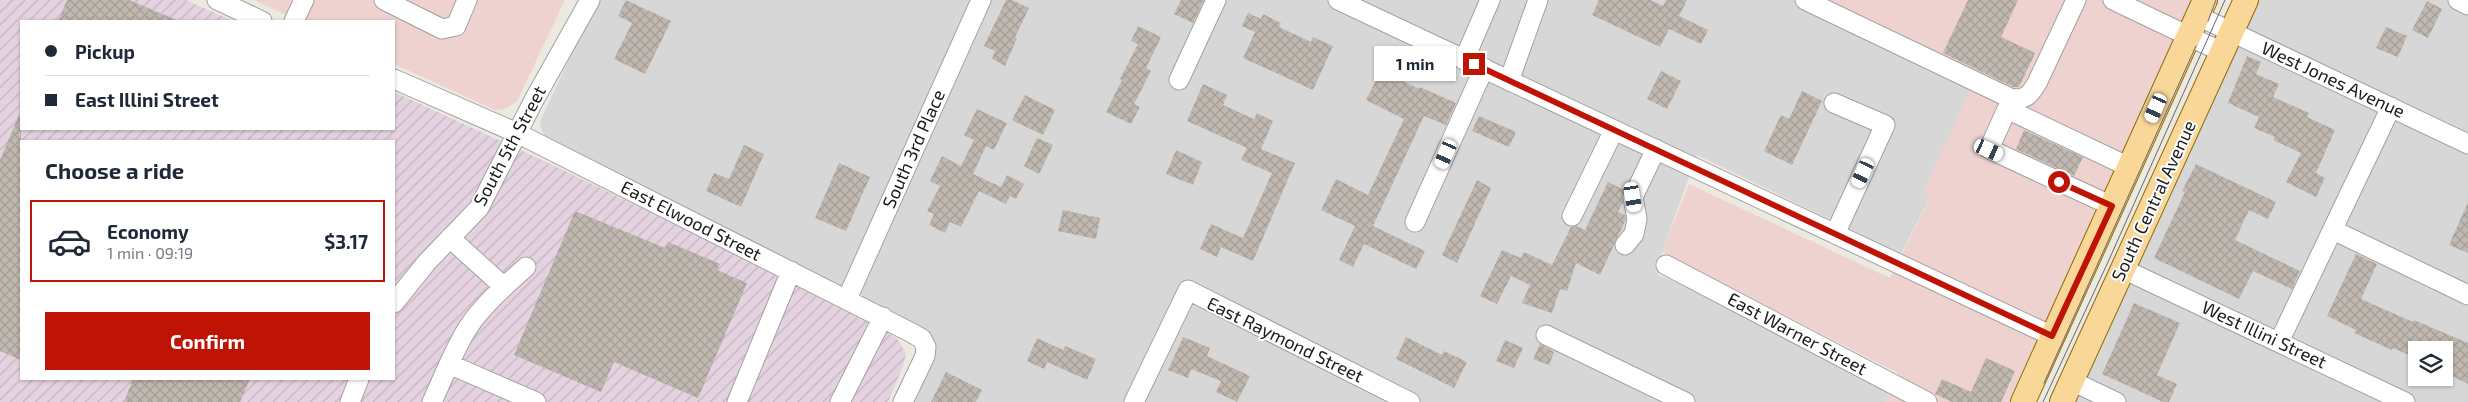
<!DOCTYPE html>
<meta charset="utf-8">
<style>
body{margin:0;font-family:"Exo 2",sans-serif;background:#f2f2f3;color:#1f2937;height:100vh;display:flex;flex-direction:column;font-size:19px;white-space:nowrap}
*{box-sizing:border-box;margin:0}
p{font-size:16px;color:#747a83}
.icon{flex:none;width:28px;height:28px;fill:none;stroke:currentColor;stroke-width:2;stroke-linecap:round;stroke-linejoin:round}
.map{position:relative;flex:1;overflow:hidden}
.panel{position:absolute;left:20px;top:140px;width:375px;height:240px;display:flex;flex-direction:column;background:#fff;border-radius:0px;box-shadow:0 1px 4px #0004}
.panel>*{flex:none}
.hud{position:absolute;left:20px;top:20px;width:375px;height:110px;border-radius:0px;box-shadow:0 1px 4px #0004;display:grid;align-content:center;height:110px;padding:0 25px;background:#fff}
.controls{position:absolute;left:2408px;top:341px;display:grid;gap:10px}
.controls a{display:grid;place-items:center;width:45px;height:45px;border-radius:0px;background:#fff;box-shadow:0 1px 4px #0004;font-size:25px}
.end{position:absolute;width:22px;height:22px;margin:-11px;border:6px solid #bf1405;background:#fff;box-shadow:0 0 0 2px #fff}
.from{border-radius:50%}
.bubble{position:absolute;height:35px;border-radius:0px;background:#fff;box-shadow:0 1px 4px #0004;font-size:16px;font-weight:700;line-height:35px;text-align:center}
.car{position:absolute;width:15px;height:30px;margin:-15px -8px;border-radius:6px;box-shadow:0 0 4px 1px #0007;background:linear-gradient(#fff 24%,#345 0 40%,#fff 0 76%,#345 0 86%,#fff 0)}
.hud b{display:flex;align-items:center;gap:18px;height:48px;font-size:19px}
.hud b+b{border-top:1px solid #e0e1e3}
.hud i{width:12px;height:12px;background:#1f2937}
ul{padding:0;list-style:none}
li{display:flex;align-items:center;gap:15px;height:82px;margin:0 10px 8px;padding:0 15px;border:2px solid transparent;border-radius:0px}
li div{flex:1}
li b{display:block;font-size:19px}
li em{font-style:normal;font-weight:700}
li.selected{border-color:#bf1405}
li>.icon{width:45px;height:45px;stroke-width:1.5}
h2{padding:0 25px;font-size:22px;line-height:60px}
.primary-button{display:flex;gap:10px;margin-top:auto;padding:10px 25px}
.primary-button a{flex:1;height:58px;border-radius:0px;background:#bf1405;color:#fff;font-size:20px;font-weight:700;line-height:58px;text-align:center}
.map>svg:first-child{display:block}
.residential{fill:#d8d7d7;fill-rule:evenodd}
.commercial{fill:#edd2cf}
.industrial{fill:url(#industrial-furrows);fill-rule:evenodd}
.building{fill:url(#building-cross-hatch)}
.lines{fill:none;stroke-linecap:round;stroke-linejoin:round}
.minor-casing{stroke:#a1a1a1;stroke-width:21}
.major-casing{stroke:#8d6a04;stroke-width:26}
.minor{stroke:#fff;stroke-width:19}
.major{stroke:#f9d798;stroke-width:24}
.tram{stroke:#686868;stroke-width:1}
.route{stroke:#bf1405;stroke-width:6}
.labels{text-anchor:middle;stroke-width:4;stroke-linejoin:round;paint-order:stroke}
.street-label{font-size:18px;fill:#1a1a1a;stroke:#fff}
</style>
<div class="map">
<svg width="2468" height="402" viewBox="0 0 2468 402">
<defs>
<pattern id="industrial-furrows" width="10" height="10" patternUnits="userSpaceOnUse" patternTransform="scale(1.25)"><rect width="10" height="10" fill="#e5d2e0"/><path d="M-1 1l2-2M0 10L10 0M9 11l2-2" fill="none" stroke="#c4b4c0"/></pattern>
<pattern id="building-cross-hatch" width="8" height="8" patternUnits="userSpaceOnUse" patternTransform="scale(1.25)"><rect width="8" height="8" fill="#c0b8b0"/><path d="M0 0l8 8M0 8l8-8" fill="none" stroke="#a49e97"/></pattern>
</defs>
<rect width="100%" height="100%" fill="#ece9e0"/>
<path class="residential" d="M597,0H1814L1973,87L1923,192L1931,195L1901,254L1697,155L1662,252L1658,275L1681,284L1889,392L1885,402H912L926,371L915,327L876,304L544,135L540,126L542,117Z
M2258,0H2468V402H2074ZM2416,350H2444V378H2416Z"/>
<path class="commercial" d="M254,0H565L517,101L505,109L495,110L394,64V21H300Z
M1821,0H2192L2011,402H1885L1898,373L1662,252L1689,184L1890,278L1931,196L1923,192L1978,74Z"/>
<path class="industrial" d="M0,0H186L233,21H21V129H394V92L542,160L777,273L897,338L906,354L903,366L888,402H0ZM21,141H394V379H21Z"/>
<path class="building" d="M67,0H129L179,21H58Z
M626,0L671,21L645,74L614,59L632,23L618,16Z
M1006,0H1012L1029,8L1015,37L1017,38L1005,66L992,59L995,51L984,46Z
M1181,0H1204L1193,23L1174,14Z
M1599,0H1650L1663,6L1666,0H1687L1679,16L1708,30L1701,44L1669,29L1660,47L1592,15Z
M1968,0H2018L2001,37L2035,53L2019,87H2013L1943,53Z
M2427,1L2442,9L2428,38L2412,30Z
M1248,13L1261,19L1263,14L1281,23L1279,27L1311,42L1313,37L1333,46L1313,90L1243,58L1255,32L1242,26Z
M1138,26L1161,37L1146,68L1151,71L1134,104L1140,107L1131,124L1106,112L1122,80L1120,79L1138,44L1131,41Z
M2386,27L2407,36L2398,57L2376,48Z
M2247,56L2261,62L2256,74L2279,84L2273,97L2309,113L2307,117L2335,130L2316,173L2325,178L2316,197L2286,182L2301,153L2273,140L2275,137L2254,128L2259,117L2228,103Z
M1381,70L1419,89L1420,87L1456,103L1446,125L1424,116L1373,226L1425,251L1416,269L1364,244L1353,267L1339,260L1355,226L1321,210L1336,179L1368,195L1404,119L1366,100Z
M1661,71L1681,81L1667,109L1647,99Z
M1203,84L1227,95L1223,105L1254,119L1257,113L1273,121L1261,149L1295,163L1253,261L1221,247L1217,257L1200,249L1211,224L1243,238L1272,173L1241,160L1247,148L1187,121Z
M1802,91L1822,101L1792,165L1764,151L1781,115L1789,119Z
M1025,95L1055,110L1043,135L1012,120Z
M977,109L1007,123L994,150L986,146L973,174L1001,187L1007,175L1024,184L1016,199L1010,196L1006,204L979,191L961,227L950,222L945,233L929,225L934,214L927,211L940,186L930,181L942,156L961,166L974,140L964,135Z
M21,110V360L0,351V160Z
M1479,116L1516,132L1509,147L1472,131Z
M2024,130L2083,157L2074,176L2016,149Z
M1037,138L1053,145L1039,174L1024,166Z
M744,145L764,154L741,207L706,191L714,173L729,179Z
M1176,150L1202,162L1193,185L1166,174Z
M839,163L870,177L846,231L815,218Z
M2196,164L2276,202L2268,219L2249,210L2235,240L2300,271L2292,289L2253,271L2239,299L2154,258L2185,192L2182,191Z
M1477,180L1491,188L1457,263L1442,255Z
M1608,182L1624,190L1623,203L1618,212L1625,215L1626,219L1600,275L1576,263L1567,291L1560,289L1552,313L1522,303L1530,285L1511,276L1497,304L1480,296L1502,250L1521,258L1524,252L1552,265L1571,227L1576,226L1585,230Z
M2468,202V253L2449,245Z
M1063,210L1100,218L1096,239L1058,231Z
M575,211L665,248L668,242L720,264L717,270L747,283L698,398L614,362L601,392L514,355Z
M2356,254L2377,264L2361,299L2413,322L2414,320L2468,343V384L2444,372V350H2416V358L2393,348L2392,350L2354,333L2356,330L2327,316Z
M2134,303L2180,323L2157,375L2177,384L2169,402H2163L2102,374Z
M1183,337L1210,348L1207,356L1250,376L1237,402L1216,392L1221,381L1191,369L1188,378L1168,370Z
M1406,337L1442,355L1444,351L1467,362L1454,388L1396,359Z
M1037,338L1063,350L1065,346L1096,359L1087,380L1047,362L1044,369L1027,361Z
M1505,340L1523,348L1514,368L1496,361Z
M1540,344L1554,352L1549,365L1533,359Z
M1986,358L2015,371L2001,402H1952L1935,394L1942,379L1971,392Z
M946,372L982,390L976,402H931Z
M133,379H250L240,402H124Z"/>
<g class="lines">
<g class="minor-casing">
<path id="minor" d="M217,0L262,21
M384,0L442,29L456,26L467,0
M1338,0L2052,336
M1805,0L2010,98C2025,101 2030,95 2037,83L2076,0
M2113,0L2222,52
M2458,0L2468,5
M2198,16L2468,144
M294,21L304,0
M1464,60L1490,0
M394,79L517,133L912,333L922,339L926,347L925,356L903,402
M1179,80L1216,0
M1509,81L1538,0
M1834,103L1885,125L1835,234
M2112,206L1989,149L2007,109L2129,167
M1572,216L1614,130
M1415,222L1484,68
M2333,230L2468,295
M450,238L504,287
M1625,245L1634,234L1637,219L1633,197L1656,149
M1666,265L1927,402
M2123,269L2405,402
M847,299L981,0
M394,303L427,262L479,208L534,100L590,0
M1546,335L1685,402
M2279,342L2391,107
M449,364L536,402
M2072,381L2116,402
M350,402L359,379
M432,402C444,376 454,349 469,326C484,304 506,285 526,267
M737,402L791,271
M840,402L883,317
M1134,402L1188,290L1410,402"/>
</g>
<g class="major-casing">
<path id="major" d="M2023,402L2205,0
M2062,402L2246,0"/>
</g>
<use href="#minor" class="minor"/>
<use href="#major" class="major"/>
<path class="tram" d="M2208,21L2216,0
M2044,383L2196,46
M2043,402L2108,262L2225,0"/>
</g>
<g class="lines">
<path class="route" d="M1474,64L2052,336L2112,206L2059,182"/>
</g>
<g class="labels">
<g class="street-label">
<text transform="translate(2333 80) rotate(25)" y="6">West Jones Avenue</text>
<text transform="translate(510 146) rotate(-62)" y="6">South 5th Street</text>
<text transform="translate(914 149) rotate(-66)" y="6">South 3rd Place</text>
<text transform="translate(2154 201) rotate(-65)" y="6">South Central Avenue</text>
<text transform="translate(691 221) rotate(27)" y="6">East Elwood Street</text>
<text transform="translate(1797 334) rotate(28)" y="6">East Warner Street</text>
<text transform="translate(2264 335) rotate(25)" y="6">West Illini Street</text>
<text transform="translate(1285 340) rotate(26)" y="6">East Raymond Street</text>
</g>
</g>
</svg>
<div class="controls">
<a><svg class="icon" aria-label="layers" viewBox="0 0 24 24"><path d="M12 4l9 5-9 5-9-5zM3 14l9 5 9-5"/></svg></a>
</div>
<i class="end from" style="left:2059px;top:182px"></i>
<i class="end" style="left:1474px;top:64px"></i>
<div class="bubble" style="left:1374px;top:46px;width:82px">1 min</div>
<i class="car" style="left:2156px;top:108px;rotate:204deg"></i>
<i class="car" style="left:1989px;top:150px;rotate:115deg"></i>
<i class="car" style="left:1446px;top:154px;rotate:204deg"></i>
<i class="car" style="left:1863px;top:173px;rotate:205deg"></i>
<i class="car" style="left:1633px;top:197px;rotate:170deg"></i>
<div class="hud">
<b><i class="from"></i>Pickup</b>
<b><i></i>East Illini Street</b>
</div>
<section class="panel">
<h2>Choose a ride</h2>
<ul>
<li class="selected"><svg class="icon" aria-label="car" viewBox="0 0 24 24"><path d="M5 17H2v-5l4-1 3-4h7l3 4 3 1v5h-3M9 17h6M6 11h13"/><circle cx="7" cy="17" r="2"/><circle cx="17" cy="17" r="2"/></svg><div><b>Economy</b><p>1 min · 09:19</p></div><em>$3.17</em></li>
</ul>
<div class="primary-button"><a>Confirm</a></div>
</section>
</div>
